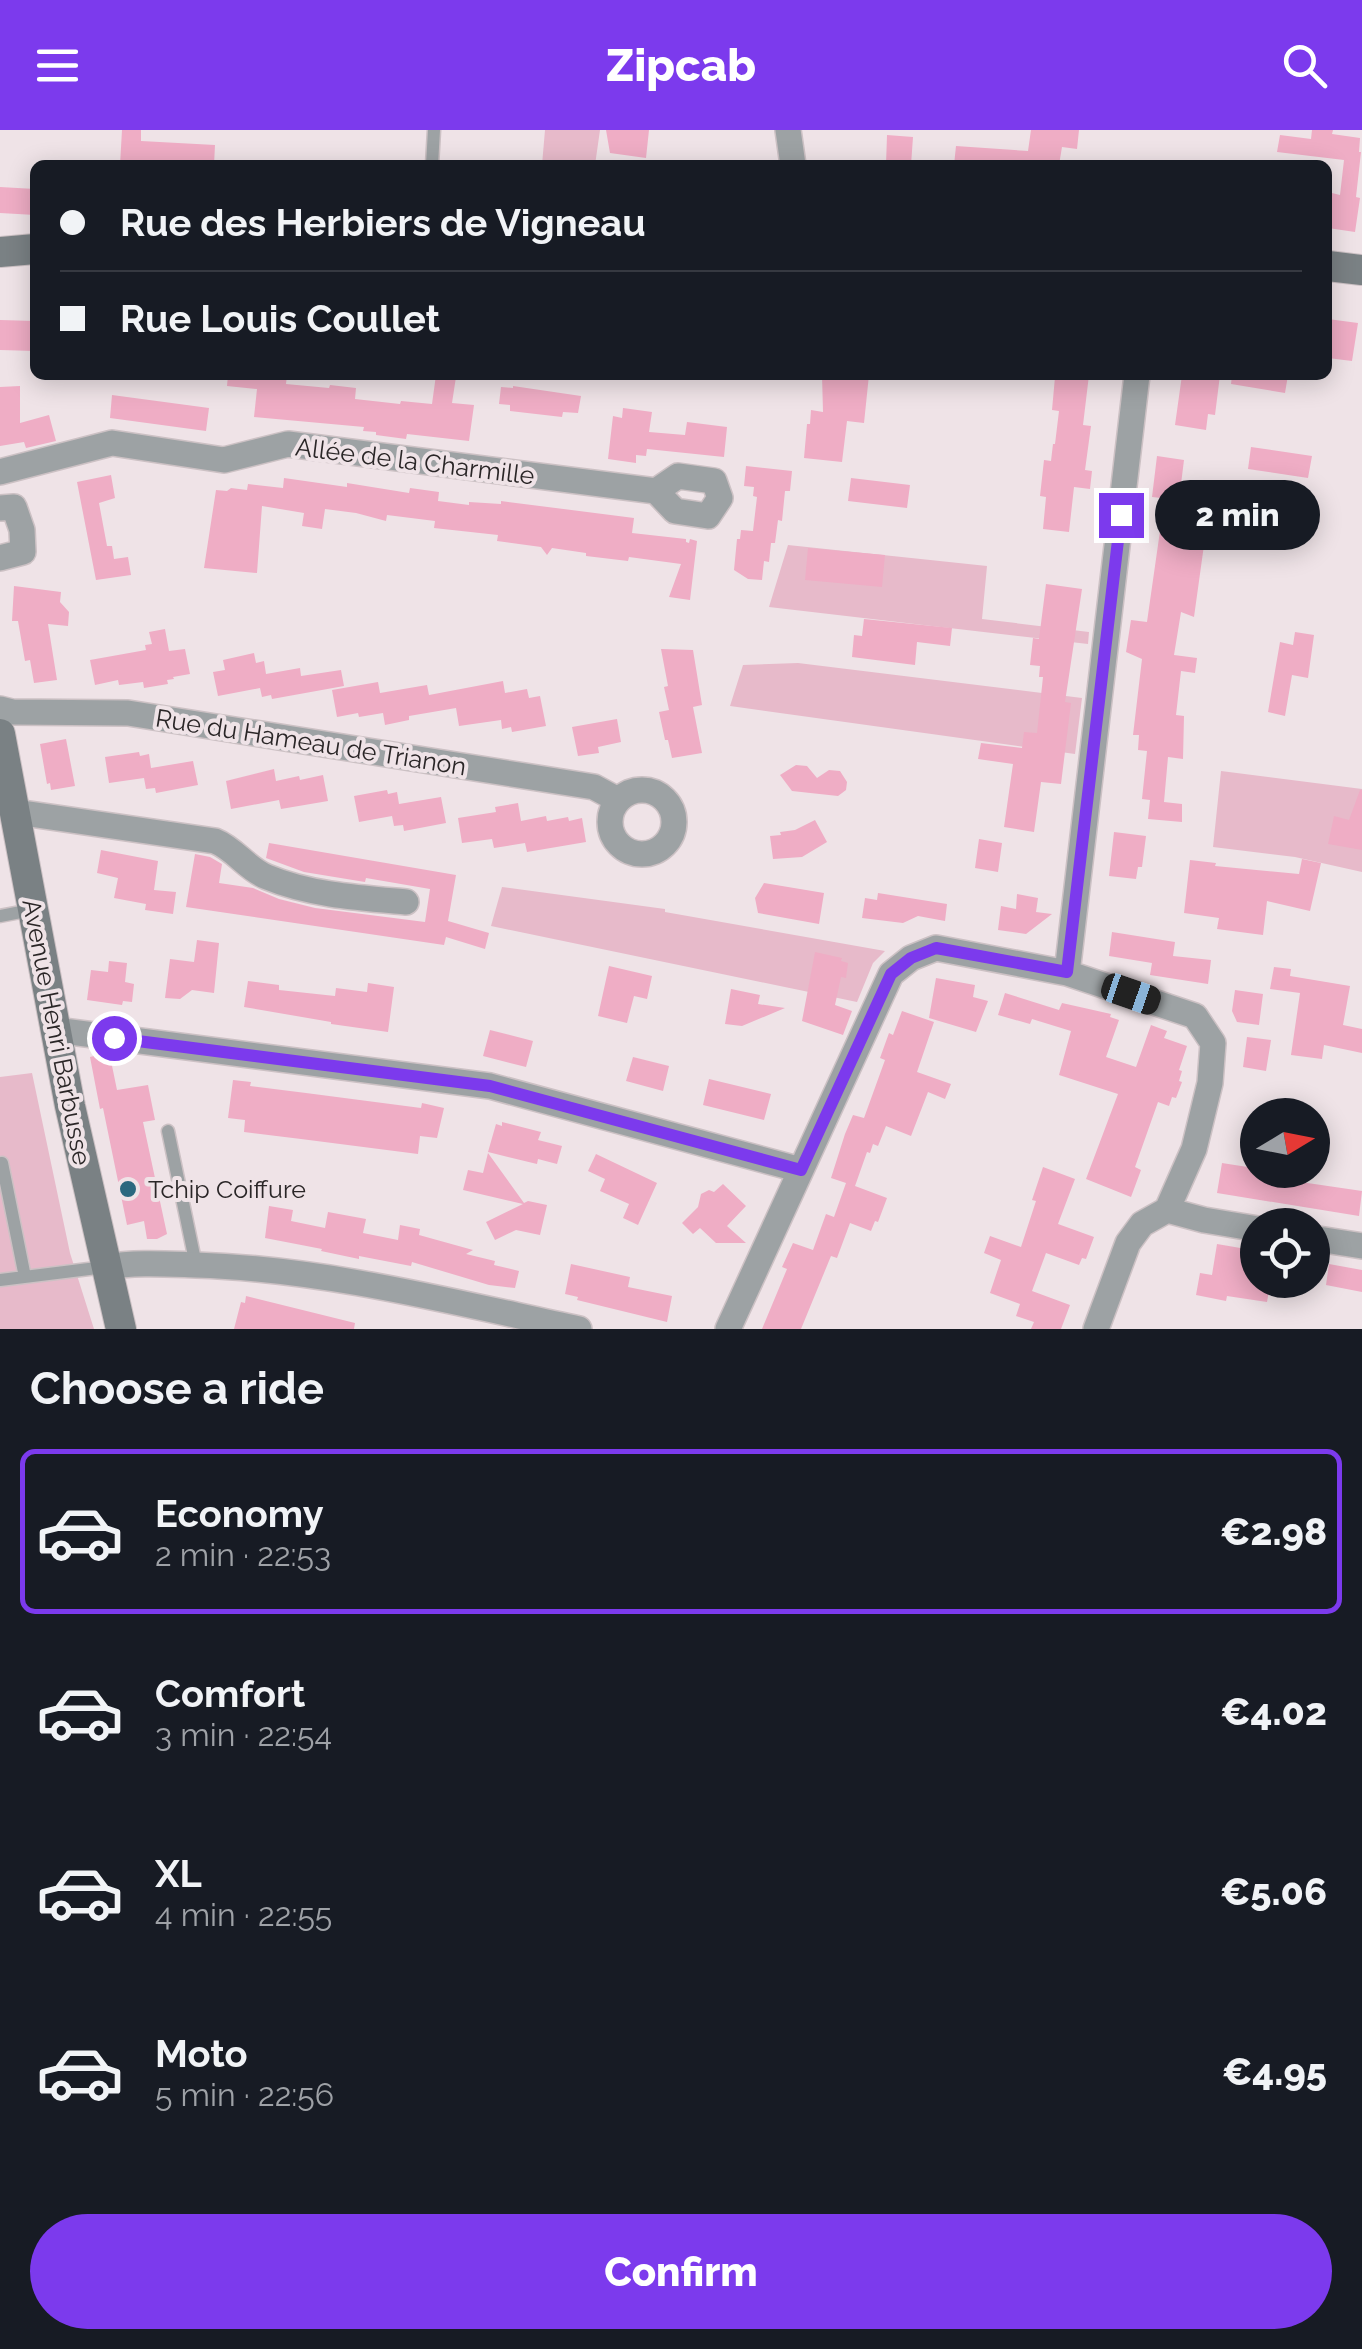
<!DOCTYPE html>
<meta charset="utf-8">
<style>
body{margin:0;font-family:Raleway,sans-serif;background:#20242c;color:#f1f3f6;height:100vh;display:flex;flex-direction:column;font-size:38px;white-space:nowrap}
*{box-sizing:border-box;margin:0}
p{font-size:32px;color:#9ea1a6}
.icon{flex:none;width:55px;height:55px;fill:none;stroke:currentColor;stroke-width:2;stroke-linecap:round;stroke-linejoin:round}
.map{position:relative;height:1199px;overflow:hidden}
.panel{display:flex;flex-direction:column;background:#171b24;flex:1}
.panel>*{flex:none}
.guide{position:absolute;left:30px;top:30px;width:1302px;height:220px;border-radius:15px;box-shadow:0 5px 25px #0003;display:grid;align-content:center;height:220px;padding:0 30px;background:#171b24}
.needle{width:65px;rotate:80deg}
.tools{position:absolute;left:1240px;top:968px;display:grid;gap:20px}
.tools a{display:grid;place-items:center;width:90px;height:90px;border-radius:50%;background:#171b24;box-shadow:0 5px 25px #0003;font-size:50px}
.end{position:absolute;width:45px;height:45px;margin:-22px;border:12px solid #7c3aed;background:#fff;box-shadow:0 0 0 5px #fff}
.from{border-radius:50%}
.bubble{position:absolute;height:70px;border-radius:35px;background:#171b24;box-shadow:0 5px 25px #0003;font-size:32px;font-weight:800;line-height:70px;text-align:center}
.car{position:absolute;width:30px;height:60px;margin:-30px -15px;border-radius:12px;box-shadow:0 0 8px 2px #0007;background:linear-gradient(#222 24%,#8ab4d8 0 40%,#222 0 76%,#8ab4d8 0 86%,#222 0)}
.guide b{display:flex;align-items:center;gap:35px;height:95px;font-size:38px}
.guide b+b{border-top:2px solid #363941}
.guide i{width:25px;height:25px;background:#f1f3f6}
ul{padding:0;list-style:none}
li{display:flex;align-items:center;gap:30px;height:165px;margin:0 20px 15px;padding:0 10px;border:5px solid transparent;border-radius:15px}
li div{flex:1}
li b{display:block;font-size:38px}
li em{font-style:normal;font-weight:800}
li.active{border-color:#7c3aed}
li>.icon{width:90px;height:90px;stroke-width:1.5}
h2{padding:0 30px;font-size:45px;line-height:120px}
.button{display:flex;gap:20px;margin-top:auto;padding:20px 30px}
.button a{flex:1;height:115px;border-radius:60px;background:#7c3aed;color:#fff;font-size:40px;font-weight:800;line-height:115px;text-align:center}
header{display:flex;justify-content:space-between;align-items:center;height:130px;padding:0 30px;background:#7c3aed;color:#fff;font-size:45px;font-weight:800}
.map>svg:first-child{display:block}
.green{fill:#e7baca}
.building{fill:#efadc5}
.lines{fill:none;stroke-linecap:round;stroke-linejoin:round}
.lane-casing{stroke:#ccc1c4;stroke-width:15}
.street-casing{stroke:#ccc1c4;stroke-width:28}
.secondary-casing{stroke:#ccc1c4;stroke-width:32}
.lane{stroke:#9da2a4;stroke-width:12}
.street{stroke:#9da2a4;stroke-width:25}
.secondary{stroke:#7a8184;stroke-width:30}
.route{stroke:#7c3aed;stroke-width:12}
.poi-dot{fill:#2b687f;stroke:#efe3e7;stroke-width:4}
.labels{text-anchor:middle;stroke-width:8;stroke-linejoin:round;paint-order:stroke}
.street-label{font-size:25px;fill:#2a2627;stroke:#efe3e7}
.poi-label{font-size:25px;fill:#2a2627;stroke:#efe3e7;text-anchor:start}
</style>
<header><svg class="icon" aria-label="menu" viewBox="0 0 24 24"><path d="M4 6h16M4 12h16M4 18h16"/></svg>Zipcab<svg class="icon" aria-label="search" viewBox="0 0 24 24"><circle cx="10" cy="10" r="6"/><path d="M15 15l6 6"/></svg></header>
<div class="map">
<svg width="1362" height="1199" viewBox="0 0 1362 1199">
<rect width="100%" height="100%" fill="#efe3e7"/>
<path class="green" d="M545,0H600L595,35H542Z
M788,415L987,436L982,489L1089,502L1088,514L769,477Z
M798,533L1082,568L1075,624L730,576L743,535Z
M1221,641L1362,659V742L1295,727L1213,717Z
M502,757L665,779V782L885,821L873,833L857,872L491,796Z
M32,943L70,1123L94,1199H0V947Z"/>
<path class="building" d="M122,0H141V11L215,15L214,35H120Z
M606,0H649L646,28L610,23Z
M1031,0H1079L1077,19L1062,17L1059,35H954L956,16L1028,21Z
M1312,0H1333L1332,4L1360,8L1359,22H1361L1356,67L1360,68L1355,102L1328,98L1332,63L1340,65L1344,30L1277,22L1280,5L1311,9Z
M887,5L913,7L911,35H886Z
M0,57L35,59V85L0,83Z
M1328,189L1358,193L1352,231L1328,228Z
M0,190L35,191V221L0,220Z
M228,245H287L286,254L329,258L330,255L356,258L355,269L400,274L401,271L432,274L436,245L456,247L452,273L474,275L469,311L407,304L406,309L376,305V302L363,301L364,297L254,287L257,259L227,256Z
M822,245H869L864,293L847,291L842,332L804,328L807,294H810L811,280L823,282Z
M1072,245H1089L1083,295L1091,296L1085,340L1092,341L1090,359L1074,357L1069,402L1043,399L1046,367L1040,366L1044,330L1051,331L1053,314H1055L1059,281L1052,280L1055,247L1072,248Z
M1182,245H1220L1215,285L1208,284L1206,300L1175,295Z
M1232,245H1288L1285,263L1231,254Z
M20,256V293L49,285L56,311L26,318L24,312L0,316V257Z
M513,256L581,266L578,283L563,282L562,287L510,281V275L499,274L501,257L513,258Z
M112,265L209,278L206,301L110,288Z
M623,278L652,282L649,302L685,305L687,292L727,297L724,327L647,319L646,326L636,325V333L608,329L613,286L622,288Z
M1251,317L1312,326L1308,348L1248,339Z
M1157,326L1184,330L1179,370L1152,367Z
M746,336L792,341L790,361H785L782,391L778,390L775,413H771L769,432L764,431L762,450L748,449L734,440L737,409H740L741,400L753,401L757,367L753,366L754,357L744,356Z
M111,345L115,368L99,373L107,416H112L114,429L128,427L131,445L96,450L77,352Z
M284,348L347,357V353L409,363L410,358L439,362L438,371L469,375V372L501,374V371L634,388L632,403L686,409V412L689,413L690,409L697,411L690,470L669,467L681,434L629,427L628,431L586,426V423L552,418L547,425L541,417L497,411L498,405L434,398L435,391L387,385L386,391L356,383L325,379L322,399L302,396L304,383L262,376L257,443L204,438L216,360L227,361L231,358L247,360L248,354L283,358Z
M851,348L910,355L907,378L848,371Z
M1164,373L1188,377L1187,385L1229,392L1225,418L1204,415L1194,487L1181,482L1174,525L1197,528L1195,543L1181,541L1176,585L1184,586L1183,629L1168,627L1164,672L1182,674V692L1148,689L1150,670L1142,669L1147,621L1138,620L1139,605H1133L1142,529L1126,522L1131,490L1147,492Z
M808,418L885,425L882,457L805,450Z
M1046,454L1082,459L1065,572L1071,573L1061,654L1041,652L1034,702L1004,697L1013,634L978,629L981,613L1022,618L1024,602L1037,603L1043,547H1039L1040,536L1030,535L1033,508L1039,509Z
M14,456L61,462L60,472L69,482L68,496L48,494L57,550L34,553L30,530L25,531L18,491H12Z
M864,489L952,498L950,516L917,512L915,535L852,527L854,505L862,506Z
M165,499L169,521L185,519L190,544L173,547L174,549L167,550L168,554L144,558L143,552L119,555L118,550L95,555L90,530L146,520L145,515L152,514L149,502Z
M1295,502L1314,505L1308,548L1292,545L1285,586L1268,582L1280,512L1293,515Z
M661,519L693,520L702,575L693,577L702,623L672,628L668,610H665L659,582L669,580L664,557L668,556Z
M254,523L256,533L264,531L266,544L300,538L301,546L341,540L344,556L272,569L271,565L262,567L260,558L218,566L213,542L225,540L223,530Z
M503,551L505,563L527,559L529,568L540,566L546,596L512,602L511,597L502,599L501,590L459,596L456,578L409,586V590L385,595L383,583L359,587L358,583L337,587L332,560L378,552L380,563L427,555L429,565Z
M617,589L621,612L598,617L599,623L578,626L572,597Z
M66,609L75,656L51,660L50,653L47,654L40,614Z
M139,622L140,626L149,624L151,638L193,631L198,655L156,663L155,658L146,659L144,648L109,653L105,627Z
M796,635L807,636L817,648L829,640L840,641L847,652L846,660L838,666L792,661L780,645Z
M274,639L276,651L299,646L300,650L323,645L328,671L281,679L279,670L231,679L226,651Z
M387,660L388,664L397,662L399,674L441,667L446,693L404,701L403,695L394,696L392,686L359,692L354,666Z
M1360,660H1362V720L1328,714L1334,686L1349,690Z
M518,673L521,691L546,686L547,691L568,687L569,691L582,688L586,712L527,722L525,713L494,718L492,709L462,713L458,688L496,682L495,677Z
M815,690L827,712L802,727L773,729L770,706L781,705L780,702L795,700Z
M1114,702L1146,706L1142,737H1138L1136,749L1109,746Z
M979,709L1002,713L998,742L975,738Z
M269,713L456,745L448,791L489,803L485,819L446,807L444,815L186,777L195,724L210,727L222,734L219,753L253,758L279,769L315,778L425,792L430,759L366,748L365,752L304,742L266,728Z
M101,720L158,731L154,760L176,762L173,784L145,780L146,774L114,768L118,748L97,743Z
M1302,729L1321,733L1310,781L1267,771L1263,805L1217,799L1219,788L1184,783L1190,730L1216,733L1215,736L1299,744Z
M764,753L824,763L819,794L758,783L755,768Z
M878,763L947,774L945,791L918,786L903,793L862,788L865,768L877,770Z
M1017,764L1038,768L1036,782L1052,784L1026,804L998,800L1001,776L1016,779Z
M1112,802L1175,812L1173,826L1211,830L1208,854L1150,845L1152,833L1109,826Z
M197,810L219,813L214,863L192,860L180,869L165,868L170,829L194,832Z
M815,822L842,828L841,831L848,833L846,848L841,847L835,875L852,881L843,905L802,891Z
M109,831L127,833L125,852L134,854L132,872L123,871L122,875L87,870L91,840L108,842Z
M609,836L652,846L647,869L634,866L627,893L598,886Z
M1274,837L1291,839L1290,846L1350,856L1343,895L1362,899V923L1324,915L1322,929L1291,925L1300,863L1270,859Z
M936,848L975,855L973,867L988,871L976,902L929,888Z
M248,851L279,855V860L335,866L336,858L367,862L368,853L394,857L388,902L331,894V892L244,877Z
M731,859L760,865L758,874L785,878L742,896L725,894Z
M1235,860L1263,864L1259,895L1237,892L1232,881Z
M1005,863L1059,880L1062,873L1111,884L1110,887L1119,890L1106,927L1136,937L1151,895L1167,901L1164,908L1187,916L1179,940L1182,941L1179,951L1182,952L1176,968L1172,967L1169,976L1158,972L1135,1037L1141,1040L1131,1067L1086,1049L1118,964L1059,945L1071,901L1032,889L1030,894L998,885Z
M902,881L934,892L917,942L951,954L945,969L928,962L911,1006L886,996L878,1016L873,1014L870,1023L867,1022L855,1056L887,1068L878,1092L875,1091L871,1101L850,1093L837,1128L831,1126L801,1199H762L787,1139L782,1137L793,1113L813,1120L826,1084L834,1087L846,1053L831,1048L845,1004L853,985L864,988L885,930L880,928L889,903L893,905Z
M490,900L533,911L526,937L483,926Z
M1247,907L1271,910L1266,941L1243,937Z
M106,923V926H110L117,960L148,955L155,990L143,992L167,1104L157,1109H147L144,1091L127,1095L103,978L100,979L90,927Z
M633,927L669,936L663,961L626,951Z
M709,949L771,964L764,990L703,975Z
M233,950L251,952L250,956L306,963L421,978L422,973L444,978L437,1008L420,1006L418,1024L301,1009L244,1002L245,990L228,988Z
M502,992L541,1002L538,1010L562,1016L557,1034L538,1029L537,1034L488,1022L496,994L502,996Z
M488,1023L524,1073L528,1071L547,1075L540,1105L516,1100L495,1110L486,1092L523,1074L463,1060L468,1040L483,1043Z
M596,1024L657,1053L638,1095L623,1088L629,1074L600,1061L605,1049L588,1041Z
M1222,1033L1254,1038L1253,1045L1362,1061L1359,1086L1217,1063Z
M1043,1037L1075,1049L1058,1094L1094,1107L1086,1129L1082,1128L1079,1135L1046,1123L1032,1161L1070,1175L1061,1199H1031L1034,1192L1016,1186L1020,1174L990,1163L1001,1130L984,1123L990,1106L1021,1117L1036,1071L1032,1070Z
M723,1054L746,1076L727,1096L746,1113H716L700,1098L693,1104L682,1093L698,1077L701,1064L709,1060L714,1062Z
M269,1076L293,1080L291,1091L325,1098L328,1082L366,1089L363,1103L398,1110L400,1095L420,1099L419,1105L473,1120L466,1124L495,1131L494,1135L519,1141L515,1158L489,1155L412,1132L411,1136L359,1126V1129L321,1121L322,1119L265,1108Z
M1217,1114L1252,1120L1248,1145L1258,1146V1150H1271L1267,1172L1227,1166L1226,1171L1196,1165L1200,1143L1212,1145Z
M571,1134L630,1147L628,1157L672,1166L667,1192L577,1170L578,1167L565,1164Z
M1329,1134L1362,1140V1162L1326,1155Z
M246,1166L355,1193L354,1199H234L241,1172L245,1173Z"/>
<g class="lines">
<g class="lane-casing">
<path id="lane" d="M432,35L434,0
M0,786L31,780
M168,1001L196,1135
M2,1033L25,1147
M0,1150L105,1137"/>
</g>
<g class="street-casing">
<path id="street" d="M788,0L793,35
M1137,245L1067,843L1195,886L1213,913L1210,953L1194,1019L1167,1080L1204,1090L1258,1099
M0,342L112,313L224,330L288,314L656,361L675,381L708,386L720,368L714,351L678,346L656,361
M0,378L14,377L22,400L23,422L0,428
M0,579L12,582L128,583L594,657L618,670
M610 692a32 32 0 1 1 64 0a32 32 0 1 1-64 0Z
M16,682L215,711C235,719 247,739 267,747C310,765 360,768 406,772
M55,900L490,956L801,1040
M1312,1108L1362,1116
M105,1137C135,1132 166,1134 196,1135C326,1139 453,1172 579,1199
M728,1199L891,844L911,828L936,818L1067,843
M1096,1199L1128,1113L1142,1094L1167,1080"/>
</g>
<g class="secondary-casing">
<path id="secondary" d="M0,122L35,119
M1328,136L1362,140
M0,604L70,976L121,1199"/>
</g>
<use href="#lane" class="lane"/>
<use href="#street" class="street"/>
<use href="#secondary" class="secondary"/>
</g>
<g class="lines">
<path class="route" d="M114,908L490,956L801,1040L891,844L911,828L936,818L1067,842L1121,385"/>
</g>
<circle class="poi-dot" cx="128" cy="1059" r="10"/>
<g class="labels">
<g class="street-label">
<text transform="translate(415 331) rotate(7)" y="9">Allée de la Charmille</text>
<text transform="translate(311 612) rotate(9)" y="9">Rue du Hameau de Trianon</text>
<text transform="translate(57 902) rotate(79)" y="9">Avenue Henri Barbusse</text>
</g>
<g class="poi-label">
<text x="148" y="1068">Tchip Coiffure</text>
</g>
</g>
</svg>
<div class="tools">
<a><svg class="needle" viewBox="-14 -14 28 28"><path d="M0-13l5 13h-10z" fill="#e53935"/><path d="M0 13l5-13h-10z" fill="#9ea1a6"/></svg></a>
<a><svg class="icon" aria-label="locate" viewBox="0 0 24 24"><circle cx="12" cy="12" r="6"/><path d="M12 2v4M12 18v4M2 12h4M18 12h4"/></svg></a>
</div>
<i class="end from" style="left:114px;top:908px"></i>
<i class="end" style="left:1121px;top:385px"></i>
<div class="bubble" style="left:1155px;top:350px;width:165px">2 min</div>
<i class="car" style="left:1131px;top:864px;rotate:109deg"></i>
<div class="guide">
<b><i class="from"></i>Rue des Herbiers de Vigneau</b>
<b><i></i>Rue Louis Coullet</b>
</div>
</div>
<section class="panel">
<h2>Choose a ride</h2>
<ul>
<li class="active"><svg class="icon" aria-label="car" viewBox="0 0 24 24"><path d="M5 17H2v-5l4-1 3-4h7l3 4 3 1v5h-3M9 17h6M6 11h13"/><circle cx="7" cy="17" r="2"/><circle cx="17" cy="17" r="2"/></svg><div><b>Economy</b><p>2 min · 22:53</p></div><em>€2.98</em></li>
<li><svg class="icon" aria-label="car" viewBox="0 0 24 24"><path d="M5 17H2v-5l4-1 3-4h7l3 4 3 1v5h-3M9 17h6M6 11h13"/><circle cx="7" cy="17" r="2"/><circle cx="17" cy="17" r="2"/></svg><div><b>Comfort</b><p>3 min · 22:54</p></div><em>€4.02</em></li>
<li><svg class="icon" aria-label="car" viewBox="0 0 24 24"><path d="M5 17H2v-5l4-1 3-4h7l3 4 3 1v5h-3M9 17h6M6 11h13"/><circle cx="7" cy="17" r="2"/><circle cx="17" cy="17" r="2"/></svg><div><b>XL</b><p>4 min · 22:55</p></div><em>€5.06</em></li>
<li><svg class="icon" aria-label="car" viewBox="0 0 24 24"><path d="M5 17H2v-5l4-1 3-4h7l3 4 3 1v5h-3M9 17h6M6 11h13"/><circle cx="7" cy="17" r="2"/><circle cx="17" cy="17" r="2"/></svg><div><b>Moto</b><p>5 min · 22:56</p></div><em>€4.95</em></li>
</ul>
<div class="button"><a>Confirm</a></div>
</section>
